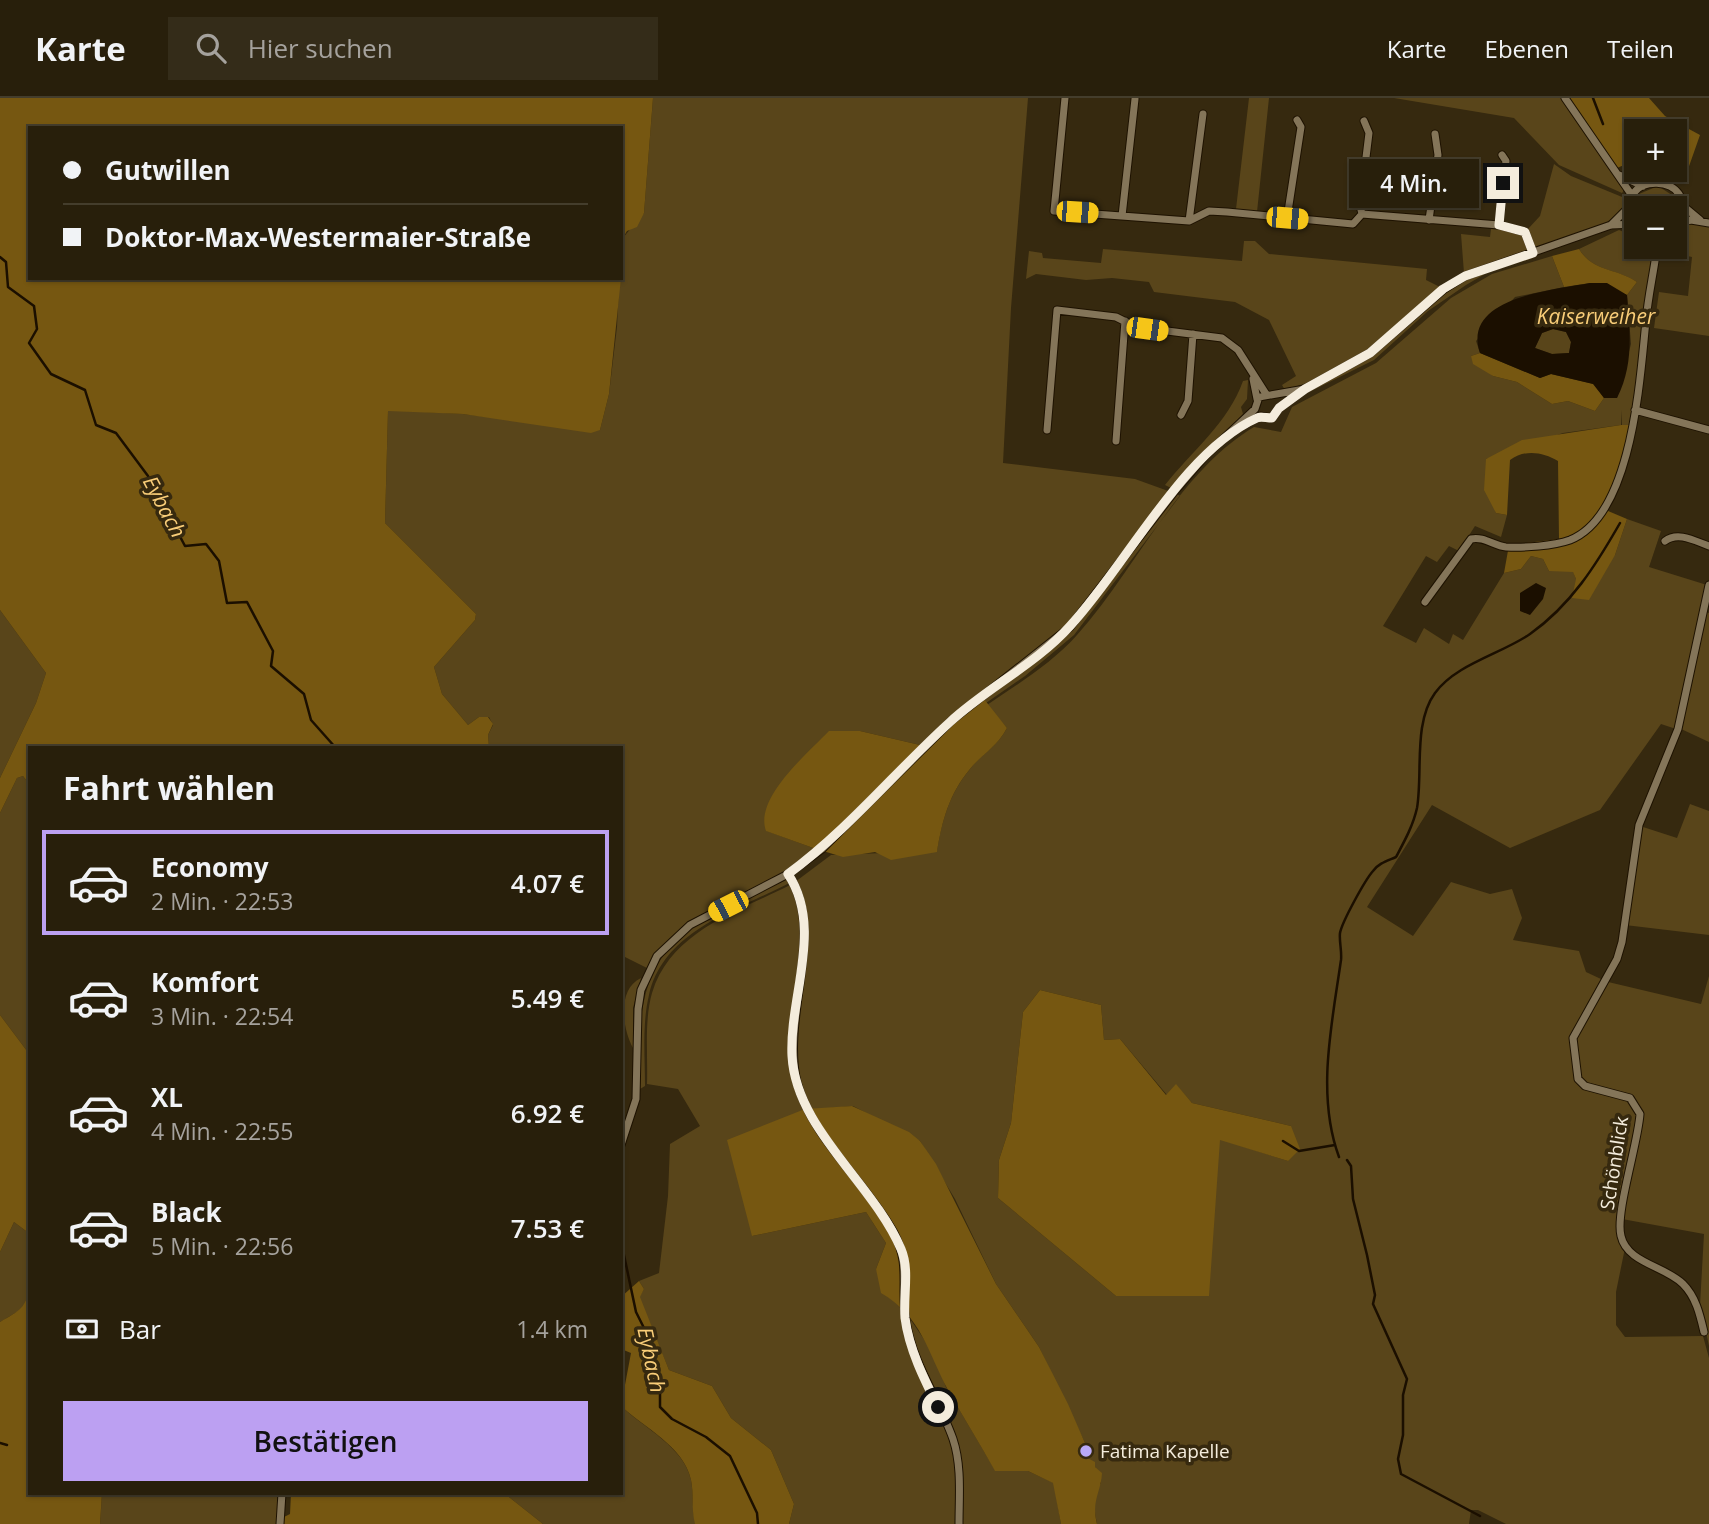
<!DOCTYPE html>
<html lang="de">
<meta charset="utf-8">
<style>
body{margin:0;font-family:"Open Sans",sans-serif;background:#342c19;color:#f1f3f6;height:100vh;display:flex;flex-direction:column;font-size:26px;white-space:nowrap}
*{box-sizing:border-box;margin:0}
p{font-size:23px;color:#a5a29d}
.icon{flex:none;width:38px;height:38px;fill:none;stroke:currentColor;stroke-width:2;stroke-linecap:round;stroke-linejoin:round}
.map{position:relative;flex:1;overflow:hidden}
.panel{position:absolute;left:28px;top:648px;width:595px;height:749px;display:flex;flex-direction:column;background:#281f0b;border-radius:0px;box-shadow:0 2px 5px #0004,0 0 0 2px #443d2c}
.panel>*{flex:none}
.hud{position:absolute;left:28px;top:28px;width:595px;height:154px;border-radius:0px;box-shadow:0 2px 5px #0004,0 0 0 2px #443d2c;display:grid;align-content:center;height:154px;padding:0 35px;background:#281f0b}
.tools{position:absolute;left:1624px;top:21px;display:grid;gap:14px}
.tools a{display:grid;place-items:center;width:63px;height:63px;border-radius:0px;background:#281f0b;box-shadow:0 2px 5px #0004,0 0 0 2px #443d2c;font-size:35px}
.end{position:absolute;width:32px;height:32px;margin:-16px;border:9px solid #f4ecdc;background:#111;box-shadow:0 0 0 4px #111}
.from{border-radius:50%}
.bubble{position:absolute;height:49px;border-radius:0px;background:#281f0b;box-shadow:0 2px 5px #0004,0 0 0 2px #443d2c;font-size:23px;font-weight:600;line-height:49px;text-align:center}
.car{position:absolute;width:21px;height:42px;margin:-21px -10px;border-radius:9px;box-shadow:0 0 5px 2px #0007;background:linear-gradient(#f5c518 24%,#345 0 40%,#f5c518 0 76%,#345 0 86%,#f5c518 0)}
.hud b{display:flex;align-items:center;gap:24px;height:66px;font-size:26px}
.hud b+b{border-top:2px solid #443d2c}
.hud i{width:18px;height:18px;background:#f1f3f6}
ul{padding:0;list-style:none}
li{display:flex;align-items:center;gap:21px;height:105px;margin:0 14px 10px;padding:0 21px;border:4px solid transparent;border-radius:0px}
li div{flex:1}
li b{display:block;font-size:26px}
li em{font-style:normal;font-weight:600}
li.active{border-color:#bca0f2}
li>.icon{width:63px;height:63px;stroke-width:1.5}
h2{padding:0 35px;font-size:32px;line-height:84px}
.pay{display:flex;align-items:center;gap:18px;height:77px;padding:0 35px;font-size:26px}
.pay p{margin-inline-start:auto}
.action{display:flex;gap:14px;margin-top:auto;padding:14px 35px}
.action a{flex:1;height:80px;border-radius:0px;background:#bca0f2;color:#111;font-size:28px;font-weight:600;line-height:80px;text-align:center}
header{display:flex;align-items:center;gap:42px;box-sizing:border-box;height:98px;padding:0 35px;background:#281f0b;border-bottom:2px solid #443d2c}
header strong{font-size:33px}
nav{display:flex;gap:38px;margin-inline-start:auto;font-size:24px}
.search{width:490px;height:63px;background:#342c19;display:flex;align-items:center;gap:18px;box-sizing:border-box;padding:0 24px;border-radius:0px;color:#a5a29d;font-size:26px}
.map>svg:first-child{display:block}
.green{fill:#59451a;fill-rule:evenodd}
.forest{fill:#765711}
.water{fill:#1b0f00;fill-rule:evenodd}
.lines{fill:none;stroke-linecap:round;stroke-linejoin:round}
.stream{stroke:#1b0f00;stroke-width:2.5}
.minor-casing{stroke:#1e1200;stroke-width:9}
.minor{stroke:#847559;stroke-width:7}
.route{stroke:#f4ecdc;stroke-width:9}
.poi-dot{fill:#baaaf6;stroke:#36290f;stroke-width:2.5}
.labels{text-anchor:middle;stroke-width:7;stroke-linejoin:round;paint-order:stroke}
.street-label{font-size:19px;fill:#f4ecdc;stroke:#36290f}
.poi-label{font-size:19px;fill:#f4ecdc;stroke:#36290f;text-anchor:start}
.water-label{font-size:21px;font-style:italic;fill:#f9cd78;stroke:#36290f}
</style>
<header>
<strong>Karte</strong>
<div class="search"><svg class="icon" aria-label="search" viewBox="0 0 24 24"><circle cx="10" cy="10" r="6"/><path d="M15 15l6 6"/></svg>Hier suchen</div>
<nav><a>Karte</a><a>Ebenen</a><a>Teilen</a></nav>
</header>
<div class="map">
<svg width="1709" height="1426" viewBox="0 0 1709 1426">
<rect width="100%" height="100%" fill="#36290f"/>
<path class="green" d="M653,0H1028L1011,210L1003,365L1135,381L1171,394L1068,527L1045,548L949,620L920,647L860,633L767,733L816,751C806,758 797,767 786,774C738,805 676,816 647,870L621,857V649H489L488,637L493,627L489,619H479L468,627L442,596L434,569L475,522L476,516L385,425L388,312L463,316L600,332L609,296L617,229L621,142L644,115Z
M1249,0H1269L1257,114L1236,111Z
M1394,0H1562L1624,92L1622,95L1559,67L1514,20Z
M1554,66L1571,78L1627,101C1620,130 1559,142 1534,151L1527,132L1540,118Z
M1658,88L1675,99L1677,113L1675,120V110H1636V117L1635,109L1639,96Z
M1690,126L1709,128V238L1654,230L1659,194L1688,198L1692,159L1658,152L1659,149H1675V137Z
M1491,131L1516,133L1523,136L1529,153L1464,175L1461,136L1490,139Z
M1619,132L1636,139V149H1656L1631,327H1622L1621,312V327L1563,335L1486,361L1496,415L1507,417L1501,439L1475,428L1459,453L1449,448L1437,464L1426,458L1383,528L1416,545L1424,530L1449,546L1453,536L1463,542L1504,475L1521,471L1531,458L1543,461L1549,473H1573L1576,481L1615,457L1627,421L1661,433L1649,469L1707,487L1676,631L1661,626L1600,712L1510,750L1432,707L1367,809L1413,838L1451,784L1490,796L1512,791L1522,820L1513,842L1579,853L1586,874L1601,881C1576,927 1564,937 1584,989L1629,1001L1639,1016L1619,1123L1625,1150L1616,1194V1227L1625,1239L1703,1238L1709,1260V1426H1506L1478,1412H1471L1469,1426H1097C1094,1411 1092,1397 1101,1385L1095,1369L1082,1358L1085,1345L1039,1249L996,1186L955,1101L920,1043L853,1008L809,1012C802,996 796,977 794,960C789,905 824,834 795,784L831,757L937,753C942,723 949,696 970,671C982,655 996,650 1007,630L987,607C1018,586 1052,565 1077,537C1135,473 1178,374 1254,329L1281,334L1292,309L1376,265L1451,200L1492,176L1552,158L1564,189L1515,199L1476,243L1480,255L1471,258L1493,278L1517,284L1552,306L1568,303L1595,313L1604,300H1617L1631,246L1627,197L1637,184C1616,170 1593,174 1579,151ZM1040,892L1101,907L1104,942L1120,941L1167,997L1176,987L1192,1005L1291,1028L1288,1063L1220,1041L1116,1198L998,1100L999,1062L1011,1025L1023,914Z
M1244,143H1255L1269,156L1427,171L1426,182L1442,190C1393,232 1350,274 1285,292L1282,287L1296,278L1269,222L1235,204L1154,194L1149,184L1112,180L1086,182L1036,176L1026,181L1029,153L1042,155L1043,160L1101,165L1103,151L1242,163Z
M1533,157V160L1490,173L1466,187L1428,213L1374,262L1291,303L1372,257L1444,193L1466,179Z
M1553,231L1566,234L1571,244L1569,255L1552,256L1535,250L1542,235Z
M1248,282L1247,301L1241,309L1243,316L1173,391L1165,387C1192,353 1228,325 1243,283Z
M1177,396L1180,398L1074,537L1025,578L986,605L984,601L1072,531Z
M0,512L46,575L36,605L0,680Z
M1703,513L1709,515V644L1679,630Z
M23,678L30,687V957L0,917V715L17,680Z
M1690,706L1709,713V837L1625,827L1640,728L1677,740Z
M788,779L791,784C739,812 664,831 649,897C642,926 645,959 645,988L640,991C639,928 635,871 692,829C716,812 760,795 788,779Z
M792,786L803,826L790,959L805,1011L752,1138L866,1114L886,1145L876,1171L932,1253L946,1289L995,1372L1028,1373L1054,1385L1061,1426H789L794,1406L771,1352L731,1320L712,1288L669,1272L639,1199L644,1191L639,1183L659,1175L668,1098L670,1046L700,1028L678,991L647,986C648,957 644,923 652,895C671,832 740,813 792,786Z
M1709,878V1248L1700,1207L1704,1136L1622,1121L1631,1077L1637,1007L1594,990L1580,980L1575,940L1604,883L1701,906Z
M641,880L633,910V950C622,930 617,891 641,880Z
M14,1124L30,1136L29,1202L22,1211L0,1224V1154Z
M621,1308C644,1330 684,1349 691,1382C694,1397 691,1409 696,1426H543L504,1395H621Z
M102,1395H280L278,1426H100Z"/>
<path class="forest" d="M0,0H653L644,115L637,129L627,133L621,143V30H30V180H621L609,296L600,332L591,335L463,316L388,313L385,425L476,516L475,522L434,569L442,596L468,627L479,619H488L493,626L488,637L489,649H30V687L23,678L17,680L0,715V680L36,605L46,575L0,512Z
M1569,0H1649L1665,18L1700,37L1687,74L1675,69V33H1636V72H1650L1639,73L1624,67L1617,70Z
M1579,151C1593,174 1617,170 1637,184L1627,197L1590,185L1564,189L1552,158Z
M1480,255L1540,280L1551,276L1594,286L1604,300L1595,313L1568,303L1552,306L1517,284L1493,278L1473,266L1471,258Z
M1621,327H1631L1619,376L1601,410L1627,421L1615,457L1589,502L1572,500L1576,481L1573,474L1549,473L1543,461L1531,458L1521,471L1504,475L1509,447L1559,441L1558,363C1543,354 1525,351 1510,362L1507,417L1496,415L1484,392L1486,361L1522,342Z
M984,601L1007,630C996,650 983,655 970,671C949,696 942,723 937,754L891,762L875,754L843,759L823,753L953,626Z
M829,633H860L920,647L816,751L766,733C754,700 808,655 829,633Z
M1040,892L1101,907L1104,942L1120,941L1166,997L1176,986L1192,1005L1291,1028L1300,1051L1288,1063L1220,1042L1209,1198H1116L998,1100L999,1062L1011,1025L1023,914Z
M0,917L30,957V1136L14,1124L0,1154Z
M852,1008L909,1034L920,1043L936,1066L996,1186L1039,1249L1068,1306L1085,1345L1082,1357L1095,1364V1369L1102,1375C1101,1395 1091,1402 1097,1426H1061L1053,1385L1028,1373H995C980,1346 963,1319 948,1292C927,1253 922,1219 881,1195L876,1171L886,1145L866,1114L752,1138L727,1042L805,1011Z
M639,1183L644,1191L640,1199L669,1272L712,1288L731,1320L771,1352L794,1406L789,1426H695C691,1410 694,1396 691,1382C684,1348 644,1330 621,1308L631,1255L621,1251V1199Z
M30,1187V1395H102L100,1426H0V1224C20,1212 26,1211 30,1187Z
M291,1395H504L543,1426H282V1420L290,1416Z"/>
<path class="water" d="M1590,185H1607L1627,197C1630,233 1634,267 1617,300H1604L1593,286L1551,276L1540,280L1480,255C1461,199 1554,192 1590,185ZM1553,231L1566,234L1571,244L1569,255L1552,256L1535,250L1542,235Z
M1536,485L1546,490L1543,501L1530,517L1520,513V495Z"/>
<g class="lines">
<path class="stream" d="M1593,0L1603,26
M0,159L6,164L8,189L34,208L37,231L29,245L51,276L85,292L96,327L116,335L148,378L185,448L206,446L219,463L227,505L247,504L273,553L271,568L304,596L311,622L335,649
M1283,1043L1299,1053L1335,1047
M1339,1059C1316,997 1332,925 1341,862C1342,853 1339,843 1340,835C1342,824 1365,782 1373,773C1379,765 1387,763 1396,759C1404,744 1413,728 1417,710C1423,675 1413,625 1435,595C1456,566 1501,556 1530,536C1571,507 1596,467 1620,425
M1347,1062L1351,1068L1353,1101L1367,1157L1375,1197L1373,1206L1407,1281L1403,1297V1337L1398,1361L1401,1376L1480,1418
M621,1143L636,1214L647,1236L660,1289V1309L672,1321L706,1339L730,1358L757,1415L758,1426
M0,1345L7,1347"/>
<g class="minor-casing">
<path id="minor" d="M1065,0L1054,113L1189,123L1209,113L1227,114L1353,126L1362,116L1499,127L1525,134L1533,155
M1565,0L1633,99
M1619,77L1643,88
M1682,107L1700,122
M1362,116L1360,108L1369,35L1364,23
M1122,118L1135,1
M1287,120L1301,29L1297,22
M1429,122L1438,57L1435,36
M1189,123L1203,16
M1636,124C1605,72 1709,72 1675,127
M1676,126L1691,122L1709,125
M1499,127L1506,63L1502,57
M1611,127L1631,107
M1253,281L1257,301
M1635,312L1709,332
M1181,317L1188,303L1193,236
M1238,330L1260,318L1272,320L1279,310L1305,291L1370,255L1443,192L1465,178L1611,127L1636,126
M1047,332L1057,212L1116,219L1136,229L1222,240L1238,252L1266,296
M1116,343L1125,223
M1665,443C1678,433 1695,443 1709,448
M1425,504L1471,441C1484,438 1494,448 1506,449C1524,450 1553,448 1570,442C1633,417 1640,279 1646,223C1648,198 1654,174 1657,149
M788,776C827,834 781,917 797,984C811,1039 867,1085 894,1135C911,1168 900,1190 906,1223C913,1267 939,1301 953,1341C962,1368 959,1399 959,1426
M621,1047L636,1001L638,911L641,892L657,858L690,827L788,776L822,751L951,623L1070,529L1174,394L1205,358L1255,311L1259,299L1305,291
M1704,1234C1700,1217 1696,1199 1683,1186C1665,1168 1627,1165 1621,1138C1615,1115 1638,1046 1640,1016L1630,1000L1585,988L1578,981L1573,940L1617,861L1622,844L1639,727L1678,631L1709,487
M280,1426L282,1395"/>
</g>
<use href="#minor" class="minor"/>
</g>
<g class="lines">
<path class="route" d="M938,1309C924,1281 909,1251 905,1220C903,1197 910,1172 901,1151C873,1085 796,1031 792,958C789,899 824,830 788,776C848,732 895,674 950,624C988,589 1036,566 1070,528C1126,468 1183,353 1257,320C1261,318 1266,320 1272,320L1279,310L1305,291L1370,255L1443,191L1465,178L1533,155L1525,134L1499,127L1503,85"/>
</g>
<circle class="poi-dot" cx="1086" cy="1353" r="7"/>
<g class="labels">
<g class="street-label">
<text transform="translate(1614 1065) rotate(-81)" y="7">Schönblick</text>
</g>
<g class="poi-label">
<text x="1100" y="1360">Fatima Kapelle</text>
</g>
<g class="water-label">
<text x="1596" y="226">Kaiserweiher</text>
<text transform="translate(164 409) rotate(62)" y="7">Eybach</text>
<text transform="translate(651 1262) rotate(78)" y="7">Eybach</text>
</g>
</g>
</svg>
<div class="tools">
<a>+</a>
<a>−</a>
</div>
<i class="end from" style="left:938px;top:1309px"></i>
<i class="end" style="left:1503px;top:85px"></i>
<div class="bubble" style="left:1349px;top:61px;width:130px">4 Min.</div>
<i class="car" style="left:1077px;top:114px;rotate:94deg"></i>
<i class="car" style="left:1287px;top:120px;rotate:95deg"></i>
<i class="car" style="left:1147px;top:231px;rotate:98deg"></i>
<i class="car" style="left:728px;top:808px;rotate:243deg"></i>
<div class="hud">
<b><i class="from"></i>Gutwillen</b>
<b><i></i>Doktor-Max-Westermaier-Straße</b>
</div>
<section class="panel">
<h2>Fahrt wählen</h2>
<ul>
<li class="active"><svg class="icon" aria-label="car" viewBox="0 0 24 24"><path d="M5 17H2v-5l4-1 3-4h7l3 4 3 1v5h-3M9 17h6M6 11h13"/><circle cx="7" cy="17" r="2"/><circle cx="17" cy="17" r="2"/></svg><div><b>Economy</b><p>2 Min. · 22:53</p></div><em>4.07 €</em></li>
<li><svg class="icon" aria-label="car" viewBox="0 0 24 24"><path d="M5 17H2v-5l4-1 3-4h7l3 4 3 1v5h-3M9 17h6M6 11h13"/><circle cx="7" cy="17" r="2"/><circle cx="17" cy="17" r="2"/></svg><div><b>Komfort</b><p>3 Min. · 22:54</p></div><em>5.49 €</em></li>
<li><svg class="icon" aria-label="car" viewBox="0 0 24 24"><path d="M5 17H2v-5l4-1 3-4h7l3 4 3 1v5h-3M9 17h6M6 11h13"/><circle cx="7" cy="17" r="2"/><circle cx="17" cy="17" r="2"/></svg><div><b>XL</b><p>4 Min. · 22:55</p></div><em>6.92 €</em></li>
<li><svg class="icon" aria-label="car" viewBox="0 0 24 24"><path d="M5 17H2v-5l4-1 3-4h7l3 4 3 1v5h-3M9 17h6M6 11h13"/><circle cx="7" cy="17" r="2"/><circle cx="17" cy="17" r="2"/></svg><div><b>Black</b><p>5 Min. · 22:56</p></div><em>7.53 €</em></li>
</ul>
<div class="pay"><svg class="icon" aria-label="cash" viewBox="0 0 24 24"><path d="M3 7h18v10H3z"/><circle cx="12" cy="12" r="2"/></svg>Bar<p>1.4 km</p></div>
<div class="action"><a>Bestätigen</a></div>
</section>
</div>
